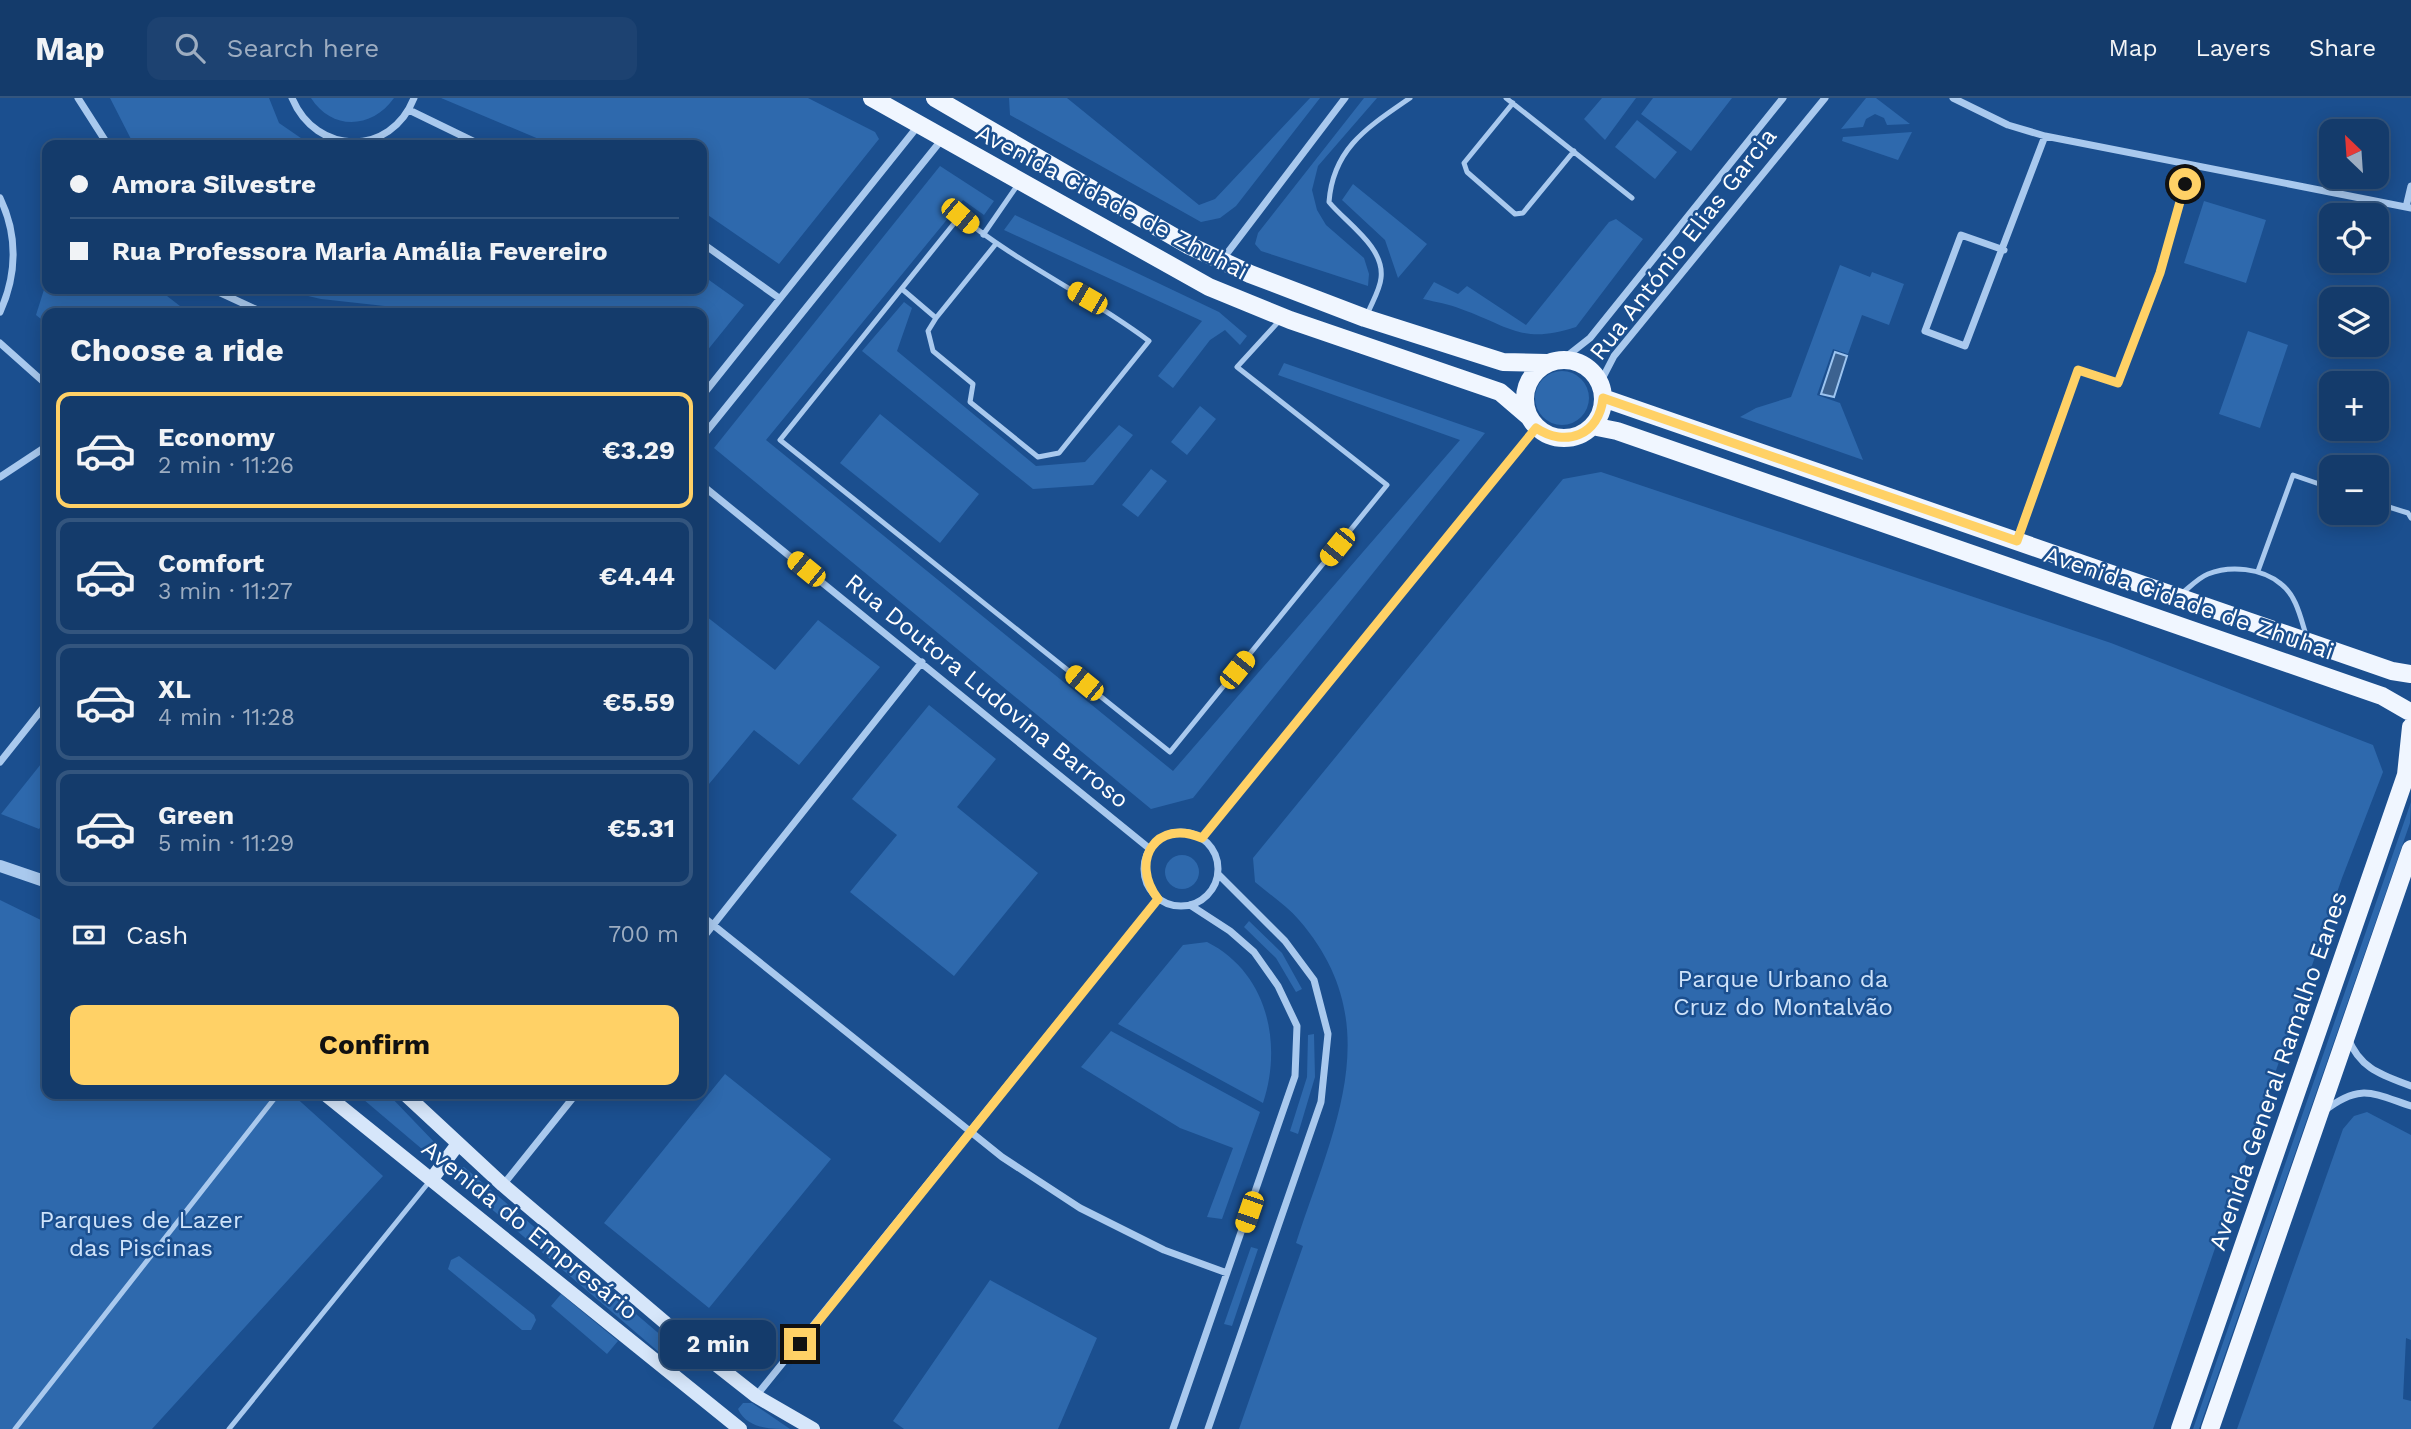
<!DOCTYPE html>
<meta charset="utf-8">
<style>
body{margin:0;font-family:"Work Sans",sans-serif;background:#1d4271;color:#f1f3f6;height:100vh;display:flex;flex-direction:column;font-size:26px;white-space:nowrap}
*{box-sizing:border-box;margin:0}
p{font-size:23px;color:#9dadc1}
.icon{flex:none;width:38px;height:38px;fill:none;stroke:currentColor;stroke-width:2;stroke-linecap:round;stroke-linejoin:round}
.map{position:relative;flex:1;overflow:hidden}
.drawer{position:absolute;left:42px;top:210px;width:665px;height:791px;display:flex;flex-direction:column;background:#143b6b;border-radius:14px;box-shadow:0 4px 18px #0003,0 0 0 2px #33557e}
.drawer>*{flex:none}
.top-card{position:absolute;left:42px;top:42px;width:665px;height:154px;border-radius:14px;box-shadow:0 4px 18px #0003,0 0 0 2px #33557e;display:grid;align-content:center;height:154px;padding:0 28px;background:#143b6b}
.needle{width:46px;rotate:335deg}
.controls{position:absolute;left:2319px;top:21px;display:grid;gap:14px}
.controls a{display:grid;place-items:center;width:70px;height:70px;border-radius:14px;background:#143b6b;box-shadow:0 4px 18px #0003,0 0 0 2px #33557e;font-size:35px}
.end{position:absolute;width:32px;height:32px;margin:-16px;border:9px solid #ffd166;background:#111;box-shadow:0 0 0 4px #111}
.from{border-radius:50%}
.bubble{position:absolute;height:49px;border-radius:14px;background:#143b6b;box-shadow:0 4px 18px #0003,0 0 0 2px #33557e;font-size:23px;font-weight:700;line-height:49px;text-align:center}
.car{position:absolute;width:21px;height:42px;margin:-21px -10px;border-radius:9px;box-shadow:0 0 5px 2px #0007;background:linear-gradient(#f5c518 24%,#345 0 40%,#f5c518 0 76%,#345 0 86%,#f5c518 0)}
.top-card b{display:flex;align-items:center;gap:24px;height:66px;font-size:26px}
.top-card b+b{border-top:2px solid #33557e}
.top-card i{width:18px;height:18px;background:#f1f3f6}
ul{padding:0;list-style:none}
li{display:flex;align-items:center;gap:21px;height:116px;margin:0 14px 10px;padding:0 14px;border:4px solid #33557e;border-radius:14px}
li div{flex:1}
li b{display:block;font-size:26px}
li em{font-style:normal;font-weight:700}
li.on{border-color:#ffd166}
li>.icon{width:63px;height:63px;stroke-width:1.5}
h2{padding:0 28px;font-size:32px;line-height:84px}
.pay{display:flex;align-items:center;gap:18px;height:77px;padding:0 28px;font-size:26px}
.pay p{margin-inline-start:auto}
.primary-button{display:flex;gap:14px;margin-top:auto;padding:14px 28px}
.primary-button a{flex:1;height:80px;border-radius:14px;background:#ffd166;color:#111;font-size:28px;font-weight:700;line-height:80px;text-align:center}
header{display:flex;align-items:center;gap:42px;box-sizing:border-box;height:98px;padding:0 35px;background:#143b6b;border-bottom:2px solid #33557e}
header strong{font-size:33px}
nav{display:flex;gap:38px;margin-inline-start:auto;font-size:24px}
.search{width:490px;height:63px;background:#1d4271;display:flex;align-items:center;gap:18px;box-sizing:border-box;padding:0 24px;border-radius:14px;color:#9dadc1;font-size:26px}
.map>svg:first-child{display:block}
.green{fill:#2e69ad}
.water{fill:#3c6290;stroke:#9cc4f0;stroke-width:2}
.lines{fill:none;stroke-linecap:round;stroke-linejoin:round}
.service{stroke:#a9c9ee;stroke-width:5}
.minor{stroke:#a9c9ee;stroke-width:7}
.tertiary{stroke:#a9c9ee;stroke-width:12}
.secondary{stroke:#d6e6fa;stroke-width:14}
.primary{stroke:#f0f6ff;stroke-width:18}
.route{stroke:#ffd166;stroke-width:9}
.labels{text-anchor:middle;stroke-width:5;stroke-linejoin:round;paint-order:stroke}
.street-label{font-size:24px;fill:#fff;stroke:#1b4f8f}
.park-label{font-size:24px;fill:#cfe3fa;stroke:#1b4f8f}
</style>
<header>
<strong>Map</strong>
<div class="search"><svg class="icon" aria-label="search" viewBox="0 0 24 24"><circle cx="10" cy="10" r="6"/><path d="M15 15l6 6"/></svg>Search here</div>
<nav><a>Map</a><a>Layers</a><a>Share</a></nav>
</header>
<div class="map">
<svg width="2411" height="1331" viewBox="0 0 2411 1331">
<rect width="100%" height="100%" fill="#1b4f8f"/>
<path class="green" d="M110,0H269L279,25L311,47H134Z
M311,0H394C372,31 332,33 311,0Z
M441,0H808L875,34L879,41L779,166L702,113V47H553Z
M1009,0H1067L1199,107L1215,101L1310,0H1320L1236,108L1220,120L1201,124L1010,17Z
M1364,0H1377L1318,68L1312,92L1317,112L1326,127L1364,160L1369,176L1368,188L1261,153L1255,146L1258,135Z
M1602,0H1636L1605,42L1584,21Z
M1653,0H1732L1691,53L1641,16Z
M1866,0H1876L1910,26L1887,27L1884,20L1875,16L1866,21L1863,29L1841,31Z
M1637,22L1677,54L1655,81L1615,49Z
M1912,34L1898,62L1842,43L1843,39Z
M940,68L994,103L984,117L963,102L766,342L1173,673L1460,342L1278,277L1284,265L1485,335L1193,700L1151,711L714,350Z
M1353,86L1427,146L1398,180L1385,142L1342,102Z
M2204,103L2266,122L2246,185L2184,165Z
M1015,117L1219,214L1247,238L1240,247L1225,232L1210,242L1173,290L1158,278L1202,223L1004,132Z
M1616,121L1643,141L1576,229C1522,247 1509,228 1461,211C1449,206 1436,204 1423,201L1434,184L1458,196L1467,188L1526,227L1609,124Z
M1840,167L1870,179L1872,174L1904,186L1889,227L1862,217L1848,256L1833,251L1817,297L1840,305L1863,362L1740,319L1756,310L1791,299Z
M702,177L744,207L702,259V215H448L321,201L278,191H702Z
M47,182V191H158L189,215H122L114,209L108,215H47V226L36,217Z
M904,204L912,210L897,253L1036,368L1085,364L1119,327L1133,337L1093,387L1033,391L862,253Z
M2248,233L2288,247L2260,330L2219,316Z
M1535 300a27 27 0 1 1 54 0a27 27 0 1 1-54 0Z
M1200,308L1216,321L1187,357L1171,344Z
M880,316L979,396L940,445L840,365Z
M1151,371L1167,383L1138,419L1122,407Z
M1601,374L2111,545L2373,647L2383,674L2342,780L2153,1331H1239L1303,1148L1296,1145C1332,1033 1390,927 1299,822C1287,808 1269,796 1255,784L1253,760L1563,381Z
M702,515L775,572L818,522L880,569L799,667L754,632L709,686L702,680Z
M929,607L996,661L957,709L1038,775L954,878L850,794L897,737L852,701Z
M41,666L47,670V721L39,731L1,716Z
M2411,704L2410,725L2199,1331H2193Z
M1165 774a17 17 0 1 1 34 0a17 17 0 1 1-34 0Z
M0,802L47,825V996H292L383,1078L152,1331H0Z
M1249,823L1282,855L1302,891L1296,894L1276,860L1244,829Z
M1207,844C1267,874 1283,945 1263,1005L1118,926L1183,847Z
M1111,933L1260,1014L1222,1121L1207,1119L1233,1050L1180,1030L1081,969Z
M1314,936L1315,979L1298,1036L1290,1033L1307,979L1308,937Z
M725,976L831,1061L709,1210L604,1125Z
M357,996H388L437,1047L429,1057Z
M2367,1014L2411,1037V1242L2406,1240L2403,1301L2411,1303V1331H2237L2343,1031L2354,1018Z
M458,1069H464L691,1263V1271L681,1273L454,1079L453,1074Z
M1251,1149L1258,1151L1232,1228L1224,1226Z
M459,1158L534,1217L536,1222L531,1232H522L448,1171L451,1162Z
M990,1182L1097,1240L1058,1331H904L893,1323Z
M561,1196L618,1243L607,1256L551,1208Z
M743,1305H752L790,1331C771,1331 747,1331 738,1311Z"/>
<path class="water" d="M1835,254L1847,258L1834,299L1821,296Z"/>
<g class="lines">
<path class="service" d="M1506,0L1632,100
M1513,5L1464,65L1467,74L1515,116L1523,115L1574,53
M983,137L1019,85
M902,191L936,220L928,233L933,253L973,286L970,304L1038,359L1059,355L1149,243C1088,197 1019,166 960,118L780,342L1170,654L1387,387L1237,269L1280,222
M1367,217C1371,206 1380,192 1381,180C1385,149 1346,125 1329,104C1333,50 1368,29 1410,0
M936,220L995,147
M2376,405L2408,415L2411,420
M2258,473L2293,377L2331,390
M2181,496C2189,490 2198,480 2208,476C2230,467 2262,470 2281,486C2297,498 2301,522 2307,540
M15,1331L278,996
M229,1331L429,1084"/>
<path class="minor" d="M78,0L108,47
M292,0C316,58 391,59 414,0
M1953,0L2008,27L2045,38L2411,110
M409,12L481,47
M0,100C18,137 17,177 0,214
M2406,109L2411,88
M702,145L779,200
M2004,152L1961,137L1925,233L1965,248L2045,38
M1222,162L1345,0
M212,191L264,215
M0,245L47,287
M1562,262L1590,240L1783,0
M1600,285L1614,258L1825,0
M702,298L918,28
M702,339L943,40
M0,379L47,348
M702,387L1150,751
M2017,442L2078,272L2118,285L2160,175L2190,67
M0,664L47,605
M1144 771a37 37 0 1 1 74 0a37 37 0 1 1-74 0Z
M1202,740L1536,330
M702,818L1002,1059L1080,1110L1164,1152L1227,1175
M702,841L922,564
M2348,940C2360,971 2382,977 2411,988
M2324,1013C2360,985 2372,995 2411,1008
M503,1087L576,996
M756,1298L1158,801
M1173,1331L1295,978L1297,928L1278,888L1254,854L1230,833L1190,807
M1208,1331L1321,1004L1328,936L1314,882L1285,843L1218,776"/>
<path class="tertiary" d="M0,768L47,784"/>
<path class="secondary" d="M325,996L740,1331
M405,996L503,1087L695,1250L756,1298L813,1331
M431,1082L458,1046"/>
<path class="primary" d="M872,0L1209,189L1290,222L1500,294L1528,318
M935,0L1188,147L1250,176L1365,220L1503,264L1547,265
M1525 301a39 39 0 1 1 78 0a39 39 0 1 1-78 0Z
M1603,300L2392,573L2411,576
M1592,328L1617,333L2382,598L2408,613
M2180,1331L2406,677L2411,629
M2210,1331L2411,751"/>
</g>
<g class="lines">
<path class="route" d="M800,1246L1158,801C1129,763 1156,720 1202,740L1536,330C1566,350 1599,337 1603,300L2017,443L2078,272L2118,285L2160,175L2185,86"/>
</g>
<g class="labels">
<g class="street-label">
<text transform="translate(1112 104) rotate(28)" y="8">Avenida Cidade de Zhuhai</text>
<text transform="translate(1683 146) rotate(-52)" y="8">Rua António Elias Garcia</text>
<text transform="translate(2189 505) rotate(19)" y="8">Avenida Cidade de Zhuhai</text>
<text transform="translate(987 593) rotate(39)" y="8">Rua Doutora Ludovina Barroso</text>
<text transform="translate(2278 973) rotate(-71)" y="8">Avenida General Ramalho Eanes</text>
<text transform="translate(530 1132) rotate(39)" y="8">Avenida do Empresário</text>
</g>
<g class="park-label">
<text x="1783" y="889">Parque Urbano da<tspan x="1783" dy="28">Cruz do Montalvão</tspan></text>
<text x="141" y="1130">Parques de Lazer<tspan x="141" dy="28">das Piscinas</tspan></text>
</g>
</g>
</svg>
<div class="controls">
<a><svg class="needle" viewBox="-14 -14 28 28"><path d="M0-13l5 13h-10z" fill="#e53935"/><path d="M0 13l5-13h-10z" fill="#9dadc1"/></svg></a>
<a><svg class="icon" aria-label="locate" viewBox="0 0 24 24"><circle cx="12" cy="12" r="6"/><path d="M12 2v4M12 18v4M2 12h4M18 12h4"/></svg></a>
<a><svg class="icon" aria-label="layers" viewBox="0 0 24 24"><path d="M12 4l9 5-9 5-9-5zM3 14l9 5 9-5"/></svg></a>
<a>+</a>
<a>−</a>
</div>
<i class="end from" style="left:2185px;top:86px"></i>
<i class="end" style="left:800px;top:1246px"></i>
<div class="bubble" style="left:660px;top:1222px;width:116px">2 min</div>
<i class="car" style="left:960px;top:118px;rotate:130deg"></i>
<i class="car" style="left:1087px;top:200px;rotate:300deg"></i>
<i class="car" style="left:1337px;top:449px;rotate:219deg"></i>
<i class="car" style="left:806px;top:471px;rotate:309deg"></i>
<i class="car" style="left:1237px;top:572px;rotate:39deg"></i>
<i class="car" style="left:1084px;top:585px;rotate:309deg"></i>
<i class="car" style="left:1249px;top:1114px;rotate:199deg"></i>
<div class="top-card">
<b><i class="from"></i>Amora Silvestre</b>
<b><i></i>Rua Professora Maria Amália Fevereiro</b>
</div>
<section class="drawer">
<h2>Choose a ride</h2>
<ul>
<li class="on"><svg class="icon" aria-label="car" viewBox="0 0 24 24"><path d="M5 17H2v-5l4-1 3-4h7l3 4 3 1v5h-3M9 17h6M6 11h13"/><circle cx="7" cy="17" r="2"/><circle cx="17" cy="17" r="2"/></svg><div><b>Economy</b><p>2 min · 11:26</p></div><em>€3.29</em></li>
<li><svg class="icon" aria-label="car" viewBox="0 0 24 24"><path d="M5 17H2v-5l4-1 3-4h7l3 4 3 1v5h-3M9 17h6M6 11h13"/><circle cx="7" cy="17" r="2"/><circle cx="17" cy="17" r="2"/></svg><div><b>Comfort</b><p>3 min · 11:27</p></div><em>€4.44</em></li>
<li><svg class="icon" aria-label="car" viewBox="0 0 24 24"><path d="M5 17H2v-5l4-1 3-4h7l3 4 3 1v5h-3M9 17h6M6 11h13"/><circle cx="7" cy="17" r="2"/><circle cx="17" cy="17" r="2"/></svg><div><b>XL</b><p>4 min · 11:28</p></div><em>€5.59</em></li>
<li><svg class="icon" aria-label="car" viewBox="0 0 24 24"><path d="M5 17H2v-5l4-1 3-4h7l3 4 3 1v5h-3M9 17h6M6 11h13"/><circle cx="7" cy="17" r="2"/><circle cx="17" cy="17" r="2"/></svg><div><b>Green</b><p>5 min · 11:29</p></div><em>€5.31</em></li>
</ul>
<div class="pay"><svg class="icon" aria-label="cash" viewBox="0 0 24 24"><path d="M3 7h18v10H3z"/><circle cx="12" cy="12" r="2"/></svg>Cash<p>700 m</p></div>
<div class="primary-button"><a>Confirm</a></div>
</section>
</div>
